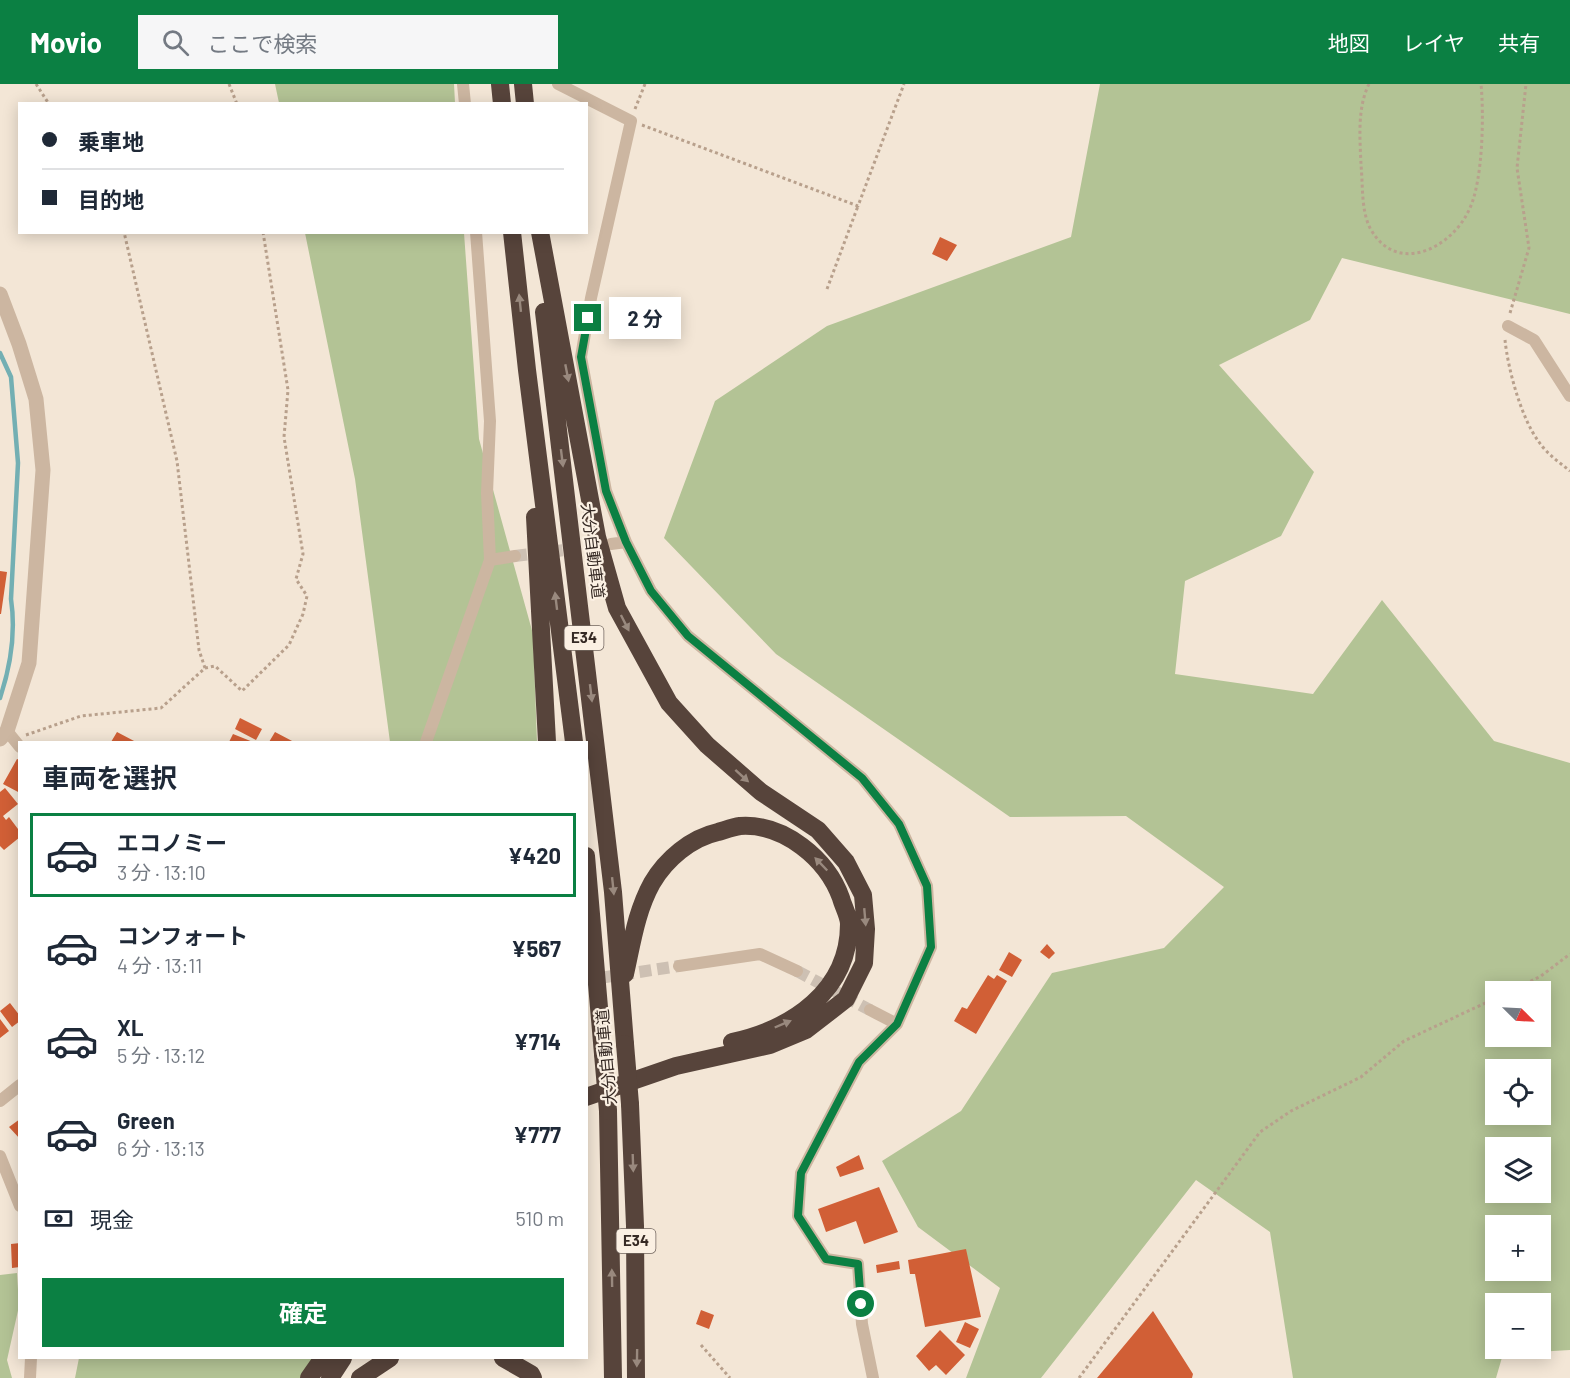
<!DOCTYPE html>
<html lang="ja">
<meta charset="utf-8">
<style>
body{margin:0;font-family:Barlow,"Noto Sans JP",sans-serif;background:#f6f6f7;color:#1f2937;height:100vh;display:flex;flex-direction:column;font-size:22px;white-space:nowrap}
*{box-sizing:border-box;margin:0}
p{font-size:20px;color:#747a83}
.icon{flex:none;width:33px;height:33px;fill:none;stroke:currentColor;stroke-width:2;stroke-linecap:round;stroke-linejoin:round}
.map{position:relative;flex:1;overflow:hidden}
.sheet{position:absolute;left:18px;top:657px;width:570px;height:618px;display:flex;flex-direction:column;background:#fff;border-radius:0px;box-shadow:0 3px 15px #0003}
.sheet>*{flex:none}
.guide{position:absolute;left:18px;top:18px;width:570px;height:132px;border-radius:0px;box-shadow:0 3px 15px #0003;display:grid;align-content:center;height:132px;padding:0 24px;background:#fff}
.needle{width:39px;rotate:114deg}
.tools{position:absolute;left:1485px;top:897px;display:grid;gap:12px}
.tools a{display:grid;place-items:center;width:66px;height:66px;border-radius:0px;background:#fff;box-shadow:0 3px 15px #0003;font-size:30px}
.end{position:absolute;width:27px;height:27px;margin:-14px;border:8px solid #0b8043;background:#fff;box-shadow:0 0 0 3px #fff}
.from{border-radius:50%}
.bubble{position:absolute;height:42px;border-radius:0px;background:#fff;box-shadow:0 3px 15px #0003;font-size:20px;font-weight:700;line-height:42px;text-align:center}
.guide b{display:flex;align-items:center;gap:21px;height:57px;font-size:22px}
.guide b+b{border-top:2px solid #e0e1e3}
.guide i{width:15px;height:15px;background:#1f2937}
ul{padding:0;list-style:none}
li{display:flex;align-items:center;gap:18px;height:84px;margin:0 12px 9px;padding:0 12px;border:3px solid transparent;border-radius:0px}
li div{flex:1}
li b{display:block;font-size:22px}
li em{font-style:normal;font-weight:700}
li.selected{border-color:#0b8043}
li>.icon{width:54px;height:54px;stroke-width:1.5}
h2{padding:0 24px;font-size:27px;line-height:72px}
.pay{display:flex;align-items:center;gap:15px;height:66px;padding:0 24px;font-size:22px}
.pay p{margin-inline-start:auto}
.cta{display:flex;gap:12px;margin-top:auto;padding:12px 24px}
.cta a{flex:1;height:69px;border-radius:0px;background:#0b8043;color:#fff;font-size:24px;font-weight:700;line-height:69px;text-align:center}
header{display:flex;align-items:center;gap:36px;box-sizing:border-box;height:84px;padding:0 30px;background:#0b8043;color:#fff}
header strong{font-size:28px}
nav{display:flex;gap:33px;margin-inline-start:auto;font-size:21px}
.search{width:420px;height:54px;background:#f6f6f7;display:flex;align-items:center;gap:15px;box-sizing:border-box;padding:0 21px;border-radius:0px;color:#747a83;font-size:22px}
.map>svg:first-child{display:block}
.green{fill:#b3c395;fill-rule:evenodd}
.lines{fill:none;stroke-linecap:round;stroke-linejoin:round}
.stream{stroke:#73afb3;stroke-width:4.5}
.building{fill:#d15f36}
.minor-tunnel{stroke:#cdc0b3;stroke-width:12;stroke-dasharray:12 6;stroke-linecap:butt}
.path{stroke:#b8a08c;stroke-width:3;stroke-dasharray:3 3;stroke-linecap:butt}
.minor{stroke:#ccb6a1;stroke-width:12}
.tertiary{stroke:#ccb6a1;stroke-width:15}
.motorway{stroke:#57443b;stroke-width:18}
.motorway-bridge{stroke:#57443b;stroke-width:18}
.oneway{fill:#99897e}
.route{stroke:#0b8043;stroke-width:8}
.labels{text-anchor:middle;stroke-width:4.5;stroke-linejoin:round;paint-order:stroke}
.shield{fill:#fbf0e3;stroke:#71655e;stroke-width:1.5}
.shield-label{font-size:15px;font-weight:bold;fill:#362a25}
.street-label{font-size:16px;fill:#362a25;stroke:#fbf0e3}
</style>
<header>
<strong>Movio</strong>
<div class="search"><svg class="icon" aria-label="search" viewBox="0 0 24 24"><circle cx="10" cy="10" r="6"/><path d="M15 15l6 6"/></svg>ここで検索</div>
<nav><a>地図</a><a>レイヤ</a><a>共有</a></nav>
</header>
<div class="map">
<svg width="1570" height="1294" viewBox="0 0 1570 1294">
<rect width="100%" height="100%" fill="#f3e6d6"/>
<path class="green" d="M275,0H454L455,19H279Z
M1100,0H1570V230L1342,174L1310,236L1219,281L1314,388L1281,452L1185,497L1175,590L1313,610L1382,516L1494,657L1570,679V1266L1503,1270L1496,1294H1293L1270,1148L1196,1096L1041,1294H966L1000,1204L918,1143L882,1077L961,1027L1052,889L1164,864L1224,803L1126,732L1010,733L776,570L664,454L715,317L827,242L1071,153ZM1496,908H1540V952H1496ZM1496,986H1540V1030H1496ZM1496,1064H1540V1108H1496ZM1496,1142H1540V1186H1496ZM1496,1220H1540V1264H1496Z
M305,149H464L479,355L533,550L537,658H390L355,395Z
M17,1189L19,1222L7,1276L12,1294H0V1191Z
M79,1274H314L300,1294H75Z"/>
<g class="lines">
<path class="stream" d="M0,269L11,293L18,379L11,515C16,549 11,581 0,614"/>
</g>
<path class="building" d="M940,153L957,161L947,177L932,170Z
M0,487L7,488L1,530H0Z
M240,634L262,645L256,656L235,645Z
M117,648L136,658H111Z
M275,648L294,658H269Z
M233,650L253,658H229Z
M17,675L20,676V709L3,700Z
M5,704L18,720L3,732L6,736L9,733L18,745L20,753L4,766L0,762V708Z
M1047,860L1055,869L1049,875L1040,868Z
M1009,868L1022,876L1012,893L999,886Z
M988,891L994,895L997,891L1007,897L976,950L954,937L962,923L967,925Z
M10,919L20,932V937L12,943L0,927Z
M0,935L9,947L0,954Z
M20,1035V1055L9,1043Z
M859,1071L864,1085L840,1093L836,1083Z
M879,1103L898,1148L864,1160L856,1137L826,1148L818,1125Z
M20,1159V1183L12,1184L11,1160Z
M966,1165L981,1233L925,1243L915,1190H910L908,1176Z
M899,1177L900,1185L877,1189L876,1181Z
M701,1226L714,1231L709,1245L696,1240Z
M1153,1227L1193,1290L1192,1294H1097Z
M965,1238L979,1245L970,1264L956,1258Z
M940,1246L965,1271L946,1291L936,1281L929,1287L916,1272Z"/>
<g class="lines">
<path class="minor-tunnel" d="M515,472L606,461
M797,887L870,926
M586,896L679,882"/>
<path class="path" d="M36,0L49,20
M229,0L237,20
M1369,0C1357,24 1360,55 1361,81C1363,101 1361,126 1370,144C1396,192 1451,165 1469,126C1483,98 1484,31 1481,0
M635,25L645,0
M642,41L858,122L904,0
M827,205L858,122
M1510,229L1529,164L1517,84L1526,0
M1505,256C1508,285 1521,334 1539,358C1547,370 1559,378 1570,387
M205,584L215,582L242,607L289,561L303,530L307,512L296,495L303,470L284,353L288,306L263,148
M26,651L81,632L161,624L205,584L199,566L177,377L124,148
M1509,908L1541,892L1570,870
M701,1261L730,1294
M1079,1294L1260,1048L1291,1027L1361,993L1404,957L1496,914"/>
<path class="minor" d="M463,0L465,20
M558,0L631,37L591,214L581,273L606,407L626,458L651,507L688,552L862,694L899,740L927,802L931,863L897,940L859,978L801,1089L798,1132L826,1175L858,1180L862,1240L873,1294
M1508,242L1534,256L1570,312
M611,460L626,458
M490,476L515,472
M7,647L20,663
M426,658L490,476L487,409L490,337L476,148
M679,882L760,870L797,887
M870,926L897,940
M0,1017L20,1001
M0,1072L20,1122
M30,1294L31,1274"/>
<path class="tertiary" d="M0,210L19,260L36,315L43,386L29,579L7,647L0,655"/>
<path class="motorway" d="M500,0L502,20
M523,0L525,20
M512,148L527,286L574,658
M540,148L597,453L617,524L669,619L707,661L761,708L818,746L846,778L863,811L866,845L864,879L846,915L806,946L770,961L676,982L586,1013
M544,228L613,808L625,960
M535,433L547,658
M586,772L603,970
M625,890C632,859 636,828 652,799C666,775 691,754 718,748C725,746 733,743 740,742C784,739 827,775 841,814C843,822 849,832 849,840C849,907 792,945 732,958
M630,1020L635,1142L636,1294
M608,1027L613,1294
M503,1274L531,1290L533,1294
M309,1294L323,1274
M330,1294L343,1274
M360,1294L390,1274"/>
<path class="motorway-bridge" d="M625,960L630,1020
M603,970L608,1027"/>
</g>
<defs><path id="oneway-solid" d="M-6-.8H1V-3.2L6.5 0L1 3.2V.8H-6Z" transform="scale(1.5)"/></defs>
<g class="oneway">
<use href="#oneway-solid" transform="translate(520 219) rotate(-96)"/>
<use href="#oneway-solid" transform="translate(567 289) rotate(79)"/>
<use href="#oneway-solid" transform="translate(562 374) rotate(83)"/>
<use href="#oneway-solid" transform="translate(556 517) rotate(-97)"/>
<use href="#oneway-solid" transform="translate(625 539) rotate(63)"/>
<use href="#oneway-solid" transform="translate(591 609) rotate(83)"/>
<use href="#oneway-solid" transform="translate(742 692) rotate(42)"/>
<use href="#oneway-solid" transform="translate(821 780) rotate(-134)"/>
<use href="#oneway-solid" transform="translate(613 802) rotate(84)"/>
<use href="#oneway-solid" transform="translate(865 833) rotate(85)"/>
<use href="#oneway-solid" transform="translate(783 940) rotate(-23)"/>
<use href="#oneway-solid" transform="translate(633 1079) rotate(88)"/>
<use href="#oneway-solid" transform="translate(612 1194) rotate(-91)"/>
<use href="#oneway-solid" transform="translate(637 1274) rotate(91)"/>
</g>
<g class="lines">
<path class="route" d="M588,234L581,273L606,407L626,458L651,507L688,552L862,694L899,740L927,802L931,863L897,940L859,978L801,1089L798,1132L826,1175L858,1180L861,1220"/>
</g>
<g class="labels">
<g class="shield">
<rect x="564.5" y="542" width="39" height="24" rx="4.5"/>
<rect x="616.5" y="1145" width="39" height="24" rx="4.5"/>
</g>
<g class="shield-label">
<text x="584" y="559">E34</text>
<text x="636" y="1162">E34</text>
</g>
<g class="street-label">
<text transform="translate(593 467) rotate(83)" y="6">大分自動車道</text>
<text transform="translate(606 973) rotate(-95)" y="6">大分自動車道</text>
</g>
</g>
</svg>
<div class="tools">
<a><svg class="needle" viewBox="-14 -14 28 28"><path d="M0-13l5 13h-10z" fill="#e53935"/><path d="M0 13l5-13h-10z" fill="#747a83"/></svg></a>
<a><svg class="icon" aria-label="locate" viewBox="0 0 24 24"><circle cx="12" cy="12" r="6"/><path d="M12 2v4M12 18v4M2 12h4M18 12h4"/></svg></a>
<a><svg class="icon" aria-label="layers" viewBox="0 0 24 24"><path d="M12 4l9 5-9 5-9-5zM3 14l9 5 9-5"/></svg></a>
<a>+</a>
<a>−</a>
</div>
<i class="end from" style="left:861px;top:1220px"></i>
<i class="end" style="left:588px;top:234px"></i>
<div class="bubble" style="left:609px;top:213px;width:72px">2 分</div>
<div class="guide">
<b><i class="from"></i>乗車地</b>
<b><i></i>目的地</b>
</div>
<section class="sheet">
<h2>車両を選択</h2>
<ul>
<li class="selected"><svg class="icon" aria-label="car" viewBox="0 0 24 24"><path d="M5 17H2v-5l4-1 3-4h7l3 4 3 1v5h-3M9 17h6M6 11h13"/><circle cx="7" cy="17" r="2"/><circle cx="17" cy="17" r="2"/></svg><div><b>エコノミー</b><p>3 分 · 13:10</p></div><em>¥420</em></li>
<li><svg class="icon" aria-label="car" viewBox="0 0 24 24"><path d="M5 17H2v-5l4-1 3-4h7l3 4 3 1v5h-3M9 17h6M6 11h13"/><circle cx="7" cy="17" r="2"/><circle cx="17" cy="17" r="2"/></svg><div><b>コンフォート</b><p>4 分 · 13:11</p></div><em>¥567</em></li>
<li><svg class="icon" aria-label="car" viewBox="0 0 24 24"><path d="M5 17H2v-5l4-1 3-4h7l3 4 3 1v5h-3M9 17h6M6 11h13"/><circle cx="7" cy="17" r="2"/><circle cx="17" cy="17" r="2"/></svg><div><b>XL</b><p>5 分 · 13:12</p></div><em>¥714</em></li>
<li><svg class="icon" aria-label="car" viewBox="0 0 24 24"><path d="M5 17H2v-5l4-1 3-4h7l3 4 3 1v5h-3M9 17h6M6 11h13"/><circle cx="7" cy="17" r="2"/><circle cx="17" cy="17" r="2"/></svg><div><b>Green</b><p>6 分 · 13:13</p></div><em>¥777</em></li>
</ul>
<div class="pay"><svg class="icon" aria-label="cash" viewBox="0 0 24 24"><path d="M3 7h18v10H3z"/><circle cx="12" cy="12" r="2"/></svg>現金<p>510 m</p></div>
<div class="cta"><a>確定</a></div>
</section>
</div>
